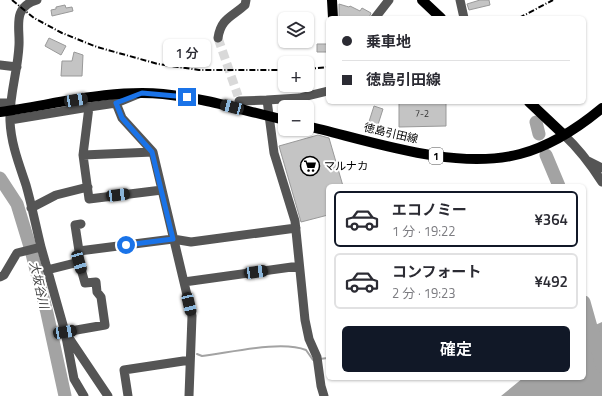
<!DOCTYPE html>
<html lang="ja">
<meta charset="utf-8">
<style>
body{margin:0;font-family:"Titillium Web","Noto Sans JP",sans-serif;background:#f2f2f3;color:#2b2b33;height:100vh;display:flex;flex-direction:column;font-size:15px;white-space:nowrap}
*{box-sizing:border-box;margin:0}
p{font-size:13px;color:#7c7c81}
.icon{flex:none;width:22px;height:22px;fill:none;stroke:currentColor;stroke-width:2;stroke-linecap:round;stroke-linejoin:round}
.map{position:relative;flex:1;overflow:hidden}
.details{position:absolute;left:326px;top:184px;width:260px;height:196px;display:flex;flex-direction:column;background:#fff;border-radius:6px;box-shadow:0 1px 3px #0004}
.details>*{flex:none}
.guide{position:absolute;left:326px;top:16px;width:260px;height:88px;border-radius:6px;box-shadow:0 1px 3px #0004;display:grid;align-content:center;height:88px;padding:0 16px;background:#fff}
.controls{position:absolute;left:278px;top:12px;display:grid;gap:8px}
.controls a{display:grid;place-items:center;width:36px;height:36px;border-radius:6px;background:#fff;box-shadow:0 1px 3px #0004;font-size:20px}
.end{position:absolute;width:18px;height:18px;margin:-9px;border:5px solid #1a73e8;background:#fff;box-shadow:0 0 0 2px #fff}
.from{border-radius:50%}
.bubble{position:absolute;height:28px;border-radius:6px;background:#fff;box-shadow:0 1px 3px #0004;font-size:13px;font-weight:600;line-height:28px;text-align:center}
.car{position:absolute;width:12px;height:24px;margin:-12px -6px;border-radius:5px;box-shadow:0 0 3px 1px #0007;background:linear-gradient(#222 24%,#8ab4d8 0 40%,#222 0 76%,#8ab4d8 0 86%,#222 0)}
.guide b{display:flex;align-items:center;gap:14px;height:38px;font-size:15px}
.guide b+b{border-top:1px solid #e1e1e2}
.guide i{width:10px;height:10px;background:#2b2b33}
ul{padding:7px 0 0;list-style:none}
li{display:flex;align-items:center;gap:12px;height:56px;margin:0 8px 6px;padding:0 8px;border:2px solid #e1e1e2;border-radius:6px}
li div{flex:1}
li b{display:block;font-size:15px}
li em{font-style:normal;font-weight:600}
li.active{border-color:#111827}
li>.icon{width:36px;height:36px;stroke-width:1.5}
.primary-button{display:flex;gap:8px;margin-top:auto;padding:8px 16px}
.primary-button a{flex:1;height:46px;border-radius:6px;background:#111827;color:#fff;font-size:16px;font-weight:600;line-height:46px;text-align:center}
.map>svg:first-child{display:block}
.water{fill:#a3a3a3}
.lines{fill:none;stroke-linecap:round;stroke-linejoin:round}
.stream{stroke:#a3a3a3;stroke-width:2}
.river{stroke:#a3a3a3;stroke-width:13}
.building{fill:#c4c4c4;stroke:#999}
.minor-tunnel{stroke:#d9d9d9;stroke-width:9;stroke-dasharray:9 4.5;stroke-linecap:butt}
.minor{stroke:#555;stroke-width:9}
.major{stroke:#000;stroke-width:10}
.rail{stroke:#000;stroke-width:2;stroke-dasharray:6 2 1 2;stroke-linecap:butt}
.route{stroke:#1a73e8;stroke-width:5}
.labels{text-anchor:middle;stroke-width:4;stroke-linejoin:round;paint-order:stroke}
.number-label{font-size:9px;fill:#313131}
.shield{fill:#fff;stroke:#4c4c4c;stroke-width:1}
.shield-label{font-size:10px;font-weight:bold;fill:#000}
.street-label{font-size:11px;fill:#000;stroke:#fff}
.poi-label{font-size:11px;fill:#000;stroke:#fff;text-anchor:start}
.water-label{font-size:12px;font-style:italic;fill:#444;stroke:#fff}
</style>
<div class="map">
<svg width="602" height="396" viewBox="0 0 602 396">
<rect width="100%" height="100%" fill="#fff"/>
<path class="water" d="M602,322V396H501L523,378H584V330Z"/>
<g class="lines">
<path class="stream" d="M584,310H586
M197,354L202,356C229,353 281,340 306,350L313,360H315
M319,359L328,358"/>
<path class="river" d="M536,122L539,134
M546,155L559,186
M0,178L17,204L31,250L47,313L65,396
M584,302L602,366"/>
</g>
<path class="building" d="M480,0H489L490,5L469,10L467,4Z
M339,4L349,7L350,6L360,11L362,8L371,13L369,18H339Z
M65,5L66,8L72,7L73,11L52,16L51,10L56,9V7Z
M49,38L66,46L61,55L45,46Z
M317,44H328V52H317Z
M74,52L83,55L82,76H61L62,61H72Z
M399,102H446V126L399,127Z
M374,106L383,109L375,134L366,131Z
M318,135L329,138L343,186H328V215L301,222L279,146Z"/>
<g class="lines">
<path class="minor-tunnel" d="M218,38L238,96"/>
<path class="minor" d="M460,0L464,18
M375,18L389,0
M218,38C221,18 232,17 245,5L246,0
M0,65L17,67
M138,94L116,103L122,118L153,152L192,316L189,396
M267,100L299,98L328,91
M239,101L267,100L274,153L295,221L305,320L309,339L317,357L321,386L324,396
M0,103H11
M116,103L89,107L83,155L89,199L162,190
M10,120L89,107
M564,135C579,149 591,165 602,182
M83,155L153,152
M588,161L602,168
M31,208L56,195L88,187
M41,247L65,332L108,396
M79,251L75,225L81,224
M79,262L85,283L96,282L97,292L101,297L105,325L65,332L74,379L84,396
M47,270L79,262V251L173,239L191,242L296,228
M0,277L4,275L17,253L41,247C36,227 32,206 26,185C19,164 11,144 10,121C9,95 18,71 19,45C20,27 12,7 37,0
M184,282L299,266
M128,396L124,370L190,360"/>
<path class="major" d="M332,0L333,18
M422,0L441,18
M529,102L564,135
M0,112C52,105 110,89 163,94C205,98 245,111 285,120
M307,126C371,141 455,171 520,154C550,146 578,128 602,108"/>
<path class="rail" d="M12,0L34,18L62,33L97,47L158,64L199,70H285
M519,18L553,0
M307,69L328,67"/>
</g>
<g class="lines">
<path class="route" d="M126,245L173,239L152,152L122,118L116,103L142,93L187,97"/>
</g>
<defs>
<g id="supermarket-ring" transform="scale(1)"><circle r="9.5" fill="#fff" stroke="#000" stroke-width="1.5"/><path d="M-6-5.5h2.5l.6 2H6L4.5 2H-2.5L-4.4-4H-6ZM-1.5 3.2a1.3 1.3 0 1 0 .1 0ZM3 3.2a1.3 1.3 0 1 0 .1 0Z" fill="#000"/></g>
</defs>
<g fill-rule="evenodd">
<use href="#supermarket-ring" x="310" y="166"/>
</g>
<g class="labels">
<g class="number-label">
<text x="422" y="117">7-2</text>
</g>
<rect class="shield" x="429" y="148" width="14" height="16" rx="3"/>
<g class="shield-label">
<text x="436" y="160">1</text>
</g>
<g class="street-label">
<text transform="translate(391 133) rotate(13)" y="4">徳島引田線</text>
</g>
<g class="poi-label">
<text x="324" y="170">マルナカ</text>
</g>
<g class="water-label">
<text transform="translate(39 285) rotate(77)" y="4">大坂谷川</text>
</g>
</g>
</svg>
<div class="controls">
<a><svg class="icon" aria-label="layers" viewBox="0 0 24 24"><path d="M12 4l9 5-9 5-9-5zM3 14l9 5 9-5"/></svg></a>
<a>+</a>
<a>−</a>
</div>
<i class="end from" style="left:126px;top:245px"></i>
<i class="end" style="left:187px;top:97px"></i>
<div class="bubble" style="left:163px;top:39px;width:48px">1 分</div>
<i class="car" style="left:76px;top:100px;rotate:80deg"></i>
<i class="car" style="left:232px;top:107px;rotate:285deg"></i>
<i class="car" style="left:118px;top:195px;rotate:83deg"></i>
<i class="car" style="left:79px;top:262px;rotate:164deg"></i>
<i class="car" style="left:256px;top:272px;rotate:82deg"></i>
<i class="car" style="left:189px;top:304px;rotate:167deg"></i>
<i class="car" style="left:65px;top:332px;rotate:80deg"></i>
<div class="guide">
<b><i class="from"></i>乗車地</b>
<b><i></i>徳島引田線</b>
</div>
<section class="details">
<ul>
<li class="active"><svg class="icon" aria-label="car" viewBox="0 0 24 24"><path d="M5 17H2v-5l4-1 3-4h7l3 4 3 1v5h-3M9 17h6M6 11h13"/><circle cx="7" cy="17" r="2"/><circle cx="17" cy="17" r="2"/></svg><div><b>エコノミー</b><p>1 分 · 19:22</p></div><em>¥364</em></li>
<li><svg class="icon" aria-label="car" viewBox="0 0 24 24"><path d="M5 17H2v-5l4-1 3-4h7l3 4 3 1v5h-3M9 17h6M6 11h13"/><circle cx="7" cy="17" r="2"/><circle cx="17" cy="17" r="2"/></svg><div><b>コンフォート</b><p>2 分 · 19:23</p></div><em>¥492</em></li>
</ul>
<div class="primary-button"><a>確定</a></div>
</section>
</div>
